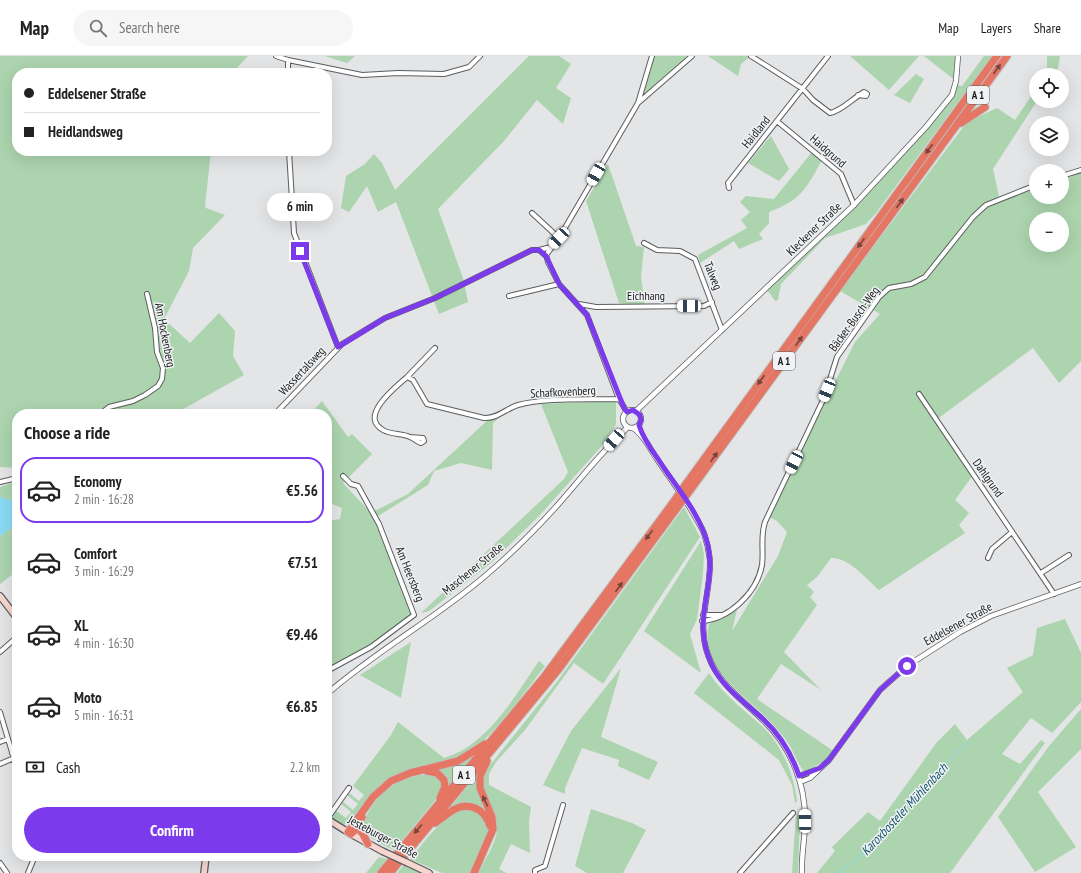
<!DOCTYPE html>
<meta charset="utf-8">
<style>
body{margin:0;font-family:"PT Sans Narrow",sans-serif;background:#f6f6f6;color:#222;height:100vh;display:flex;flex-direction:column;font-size:15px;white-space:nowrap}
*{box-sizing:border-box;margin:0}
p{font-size:13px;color:#767676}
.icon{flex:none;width:22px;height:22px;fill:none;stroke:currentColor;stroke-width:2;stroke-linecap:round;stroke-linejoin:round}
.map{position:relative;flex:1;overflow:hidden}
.side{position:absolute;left:12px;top:353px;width:320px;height:452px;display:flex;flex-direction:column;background:#fff;border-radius:16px;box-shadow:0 4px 16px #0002}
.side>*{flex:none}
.hud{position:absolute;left:12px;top:12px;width:320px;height:88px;border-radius:16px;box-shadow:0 4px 16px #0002;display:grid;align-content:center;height:88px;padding:0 12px;background:#fff}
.controls{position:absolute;left:1029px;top:12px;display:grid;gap:8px}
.controls a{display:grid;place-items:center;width:40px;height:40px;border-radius:50%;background:#fff;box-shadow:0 4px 16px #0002;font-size:20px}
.end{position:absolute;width:18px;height:18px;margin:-9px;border:5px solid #7c3aed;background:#fff;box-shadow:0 0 0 2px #fff}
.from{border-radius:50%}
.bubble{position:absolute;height:28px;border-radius:14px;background:#fff;box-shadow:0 4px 16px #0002;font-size:13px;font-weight:600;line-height:28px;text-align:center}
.car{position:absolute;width:12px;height:24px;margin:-12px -6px;border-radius:5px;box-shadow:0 0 3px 1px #0007;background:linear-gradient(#fff 24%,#345 0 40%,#fff 0 76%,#345 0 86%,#fff 0)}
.hud b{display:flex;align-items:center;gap:14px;height:38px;font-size:15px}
.hud b+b{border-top:1px solid #e0e0e0}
.hud i{width:10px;height:10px;background:#222}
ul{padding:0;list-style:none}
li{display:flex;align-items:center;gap:12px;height:66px;margin:0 8px 6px;padding:0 4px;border:2px solid transparent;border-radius:16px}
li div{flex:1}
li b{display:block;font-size:15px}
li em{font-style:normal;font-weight:600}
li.active{border-color:#7c3aed}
li>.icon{width:36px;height:36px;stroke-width:1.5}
h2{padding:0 12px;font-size:18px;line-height:48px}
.pay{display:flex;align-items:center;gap:10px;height:44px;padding:0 12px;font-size:15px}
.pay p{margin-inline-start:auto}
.primary-button{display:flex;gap:8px;margin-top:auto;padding:8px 12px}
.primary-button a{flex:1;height:46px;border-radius:24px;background:#7c3aed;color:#fff;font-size:16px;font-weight:600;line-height:46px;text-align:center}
header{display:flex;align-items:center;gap:24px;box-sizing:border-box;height:56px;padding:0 20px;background:#fff;border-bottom:1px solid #e0e0e0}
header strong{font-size:19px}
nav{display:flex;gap:22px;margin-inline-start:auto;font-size:14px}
.search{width:280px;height:36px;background:#f6f6f6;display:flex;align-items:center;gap:10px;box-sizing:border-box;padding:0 14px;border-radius:22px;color:#767676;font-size:15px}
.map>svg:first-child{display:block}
.green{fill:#acd4ae;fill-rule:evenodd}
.water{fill:#8ad9f5}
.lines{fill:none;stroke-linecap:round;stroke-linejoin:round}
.stream{stroke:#8ad9f5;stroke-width:1}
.minor-casing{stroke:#5c5d5f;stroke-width:6}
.tertiary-casing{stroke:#5c5d5f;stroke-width:6}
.secondary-casing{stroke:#5c5d5f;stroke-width:8}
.motorway-casing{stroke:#bfbfbf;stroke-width:9}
.minor{stroke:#fff;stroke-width:4}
.tertiary{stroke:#fff;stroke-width:4.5}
.secondary{stroke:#f7d6d0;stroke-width:5.5}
.motorway{stroke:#e47663;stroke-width:7}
.secondary-bridge-casing{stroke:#5c5d5f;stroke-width:8;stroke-linecap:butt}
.motorway-bridge-casing{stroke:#bfbfbf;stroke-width:9;stroke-linecap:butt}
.secondary-bridge{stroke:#f7d6d0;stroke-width:5.5}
.motorway-bridge{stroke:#e47663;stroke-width:7}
.oneway{fill:#75443c}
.route{stroke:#7c3aed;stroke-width:5}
.labels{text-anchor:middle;stroke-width:3;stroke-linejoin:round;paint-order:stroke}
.shield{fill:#f0f2f4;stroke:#5a5c5d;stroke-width:1}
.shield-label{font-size:11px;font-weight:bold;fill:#1a1b1c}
.street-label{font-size:12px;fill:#1a1b1c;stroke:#f0f2f4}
.water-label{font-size:13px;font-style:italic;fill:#115468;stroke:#f0f2f4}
</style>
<header>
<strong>Map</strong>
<div class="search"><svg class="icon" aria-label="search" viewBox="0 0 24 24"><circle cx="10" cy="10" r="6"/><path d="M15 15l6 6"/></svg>Search here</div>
<nav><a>Map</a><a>Layers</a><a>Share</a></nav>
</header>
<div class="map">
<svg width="1081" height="817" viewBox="0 0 1081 817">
<rect width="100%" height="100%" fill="#e3e5e7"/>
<path class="green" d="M0,0H248L232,17H17V95H211L205,150L206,152L225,159L193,192L189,215L164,263L190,287L219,257L235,275L233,300L244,319L178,356L179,358H17V412L0,411Z
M325,0H355L347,7Z
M529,0H559L571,8L556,32L571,42L563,68L537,44L504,85L438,153L463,222L468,246L439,258L396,146L378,156L367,130L349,156L341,152L346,120L365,108L374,98L382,107L395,134Z
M651,0H687L642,40Z
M708,0H751L741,8L738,20Z
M850,0H919L889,34Z
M924,0H957L956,25Z
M984,0H992L876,157L866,168L825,182L781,228L778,244L775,245L766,232L854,149L946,49L956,29L962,30Z
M1047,0H1060L1058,12L1054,19H1045L1047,16Z
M916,18L924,23L910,47L894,39Z
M1036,33L1037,45L993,113L1000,145L1036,133V141H1062V124L1081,117V305L1059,327L1033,292L936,364L973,419L955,444L969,457L959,469L965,477L879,534C866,523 849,501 831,502L817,521L807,529L814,536L810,541L817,549L784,596L821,634L781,608L757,643L832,694L827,703L805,717C798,708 795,699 790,690C786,683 780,677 775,671C749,640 698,615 709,568L737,554L732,575L778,500L787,476L777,465L768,460L855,286L880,258L840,235L967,66L997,52L1015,64ZM1036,163H1062V189H1036Z
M771,80L789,113L779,125L748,107Z
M812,96L822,104C806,133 801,144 769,156V167L759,178L763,183L739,193L734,185L700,207L698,199L747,172L741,164L750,156L740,146L746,140L774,143Z
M608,108L636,190L644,191L641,221L645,250L619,247L586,145Z
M322,345L348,381L352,378L372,398L343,427L371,457L408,438L490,362L518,346L493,367L492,414L461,407L434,415L428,429L378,460L377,466L412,558L411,561L370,591L328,613L327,465L340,463L342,452L327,446V358H310Z
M616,345V368L600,392L539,460L491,507L429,555L421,557L564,423L568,416L541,348Z
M17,425V450L16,446L0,441V431Z
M684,451L700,481L603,628L574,607L525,674L496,706L489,718V729L531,751L529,766L530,797L511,788L499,813L506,817H479C484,803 496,789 497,774C498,748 475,741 487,713L556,627Z
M17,468V515L0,528V480Z
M701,485L704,498L703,518L697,563L690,578L701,617L644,575Z
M1065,563L1081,597V646L1052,677L1031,662L1002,698L1020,708L1041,684L1045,687L950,817H817L835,795L832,791L868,756L880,765L937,686L955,668L967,684L1023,636L1007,612L1033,599L1037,572Z
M411,586L401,642L360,619Z
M539,605L545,610C526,634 487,690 460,702C449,707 434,708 422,711C384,720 371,737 350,767C344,770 337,768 333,763L332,759L335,754L346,762L351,756L340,747L342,745L353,754L358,748L346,738L348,736L359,745L364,739L353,730L391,679L398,666L444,702C488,689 514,641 539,605Z
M621,612L601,681L658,706L649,724L618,710L619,704L582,692L565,732V738L543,729L571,675Z
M709,617C723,639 745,654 765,673C783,692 794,719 797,745L795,747L792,729L779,704L694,637Z
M1081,653V693L1038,736L1076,791L1035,816L998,761L1049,690Z
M477,697L447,732L433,713Z
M480,715L479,722L490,760L473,750L445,758Z
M420,719H434L441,725V737L394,794C385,790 370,784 365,775C362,769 365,761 369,755C380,735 398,723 420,719Z
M468,753C480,757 487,763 489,776L471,817H442L410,803C426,785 443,756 468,753Z
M591,753L632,767L646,774L623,817H587L575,810Z
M796,758L800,759L798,817H792Z
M379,801L387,803L376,817H366Z
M404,809L421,817H397Z"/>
<path class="water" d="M0,441L16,446L17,468L0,480Z"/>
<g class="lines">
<path class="stream" d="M838,817L858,802L967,686"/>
<g class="minor-casing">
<path id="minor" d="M276,0L288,4L362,19L398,17L444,18L469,11L480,0
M751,0L803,33L813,44L830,57C842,55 853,42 864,36L867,38L866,40L858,39
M288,4V17
M638,47L692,0
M778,66L841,118L854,149
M289,95L294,177L338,291
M1062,120L1081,114
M729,132L728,127L828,0
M532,157L559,182
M644,187L657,194L680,195L695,203L722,274
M539,194L551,191
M509,240L559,228
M579,248L596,251L704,250L712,246
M407,321L435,292
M919,338L1054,538
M627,356L619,343L587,259L559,228L548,206L546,199L559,182L638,47L652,0
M100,358L109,351L133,345L145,339L158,330L162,323L163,312L157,296L155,272L147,238
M275,358L342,288L385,262L435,242L532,194H539L546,200
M410,381L423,382L424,385L421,387C417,386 414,382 410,381C401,377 392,379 383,374C358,360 396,331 407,321L413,324L427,348L484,362C497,363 507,352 518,349C545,341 590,344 619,343
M0,426L17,422
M988,502L992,493L1012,476
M1041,517L1069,499
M703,559H723
M702,565C729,563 757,537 762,509C764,495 760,481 765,466L824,342L837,301L879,241L889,232L911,228L925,221L973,161L986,149L1036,129
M0,596L17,581
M327,615L371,591L414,559L379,468L358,430L351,428L343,420
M0,656L17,713
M0,686L8,683
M12,697L17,693
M0,708L14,702
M327,763L349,732
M0,807L7,817
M28,817L35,800
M535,817V814L545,810L563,749
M740,817L793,757"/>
</g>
<g class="tertiary-casing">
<path id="tertiary" d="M623 363a9 9 0 1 1 18 0a9 9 0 1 1-18 0Z
M636,355L854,149L926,71L952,39L956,25L958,0
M633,372C644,379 650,393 657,403C673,427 692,451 704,477C707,486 709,495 710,504C711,537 696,567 708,599C718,628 743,644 764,665C791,691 806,729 805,766C805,783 801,800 802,817
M327,638C377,594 435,563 485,520C510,499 533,476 555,452C579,425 601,396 628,371
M799,720L816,714
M800,726L810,722L829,704L880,634L907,610L960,576L991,560L1081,528"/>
</g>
<g class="secondary-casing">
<path id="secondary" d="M0,540L17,562
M327,763L351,778L382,795
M408,807L429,817
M204,817L206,800"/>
</g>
<g class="motorway-casing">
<path id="motorway" d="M961,67L985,51
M686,428L997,0
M691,433L1007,0
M427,715L437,717L444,724L445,731L440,742
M360,766L361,775L368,788
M435,767C441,763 447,758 453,754C469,745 485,753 490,770
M348,776L373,741L391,725L410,717L458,705L485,688
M351,778L358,771L362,761
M381,817L544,621L672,448
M390,817L558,614L677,452
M474,817L493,773L492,761L480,732V720L487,705"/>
</g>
<use href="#minor" class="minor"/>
<use href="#tertiary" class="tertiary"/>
<use href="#secondary" class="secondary"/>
<use href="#motorway" class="motorway"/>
<g class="secondary-bridge-casing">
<path id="secondary-bridge" d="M382,795L408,807"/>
</g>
<g class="motorway-bridge-casing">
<path id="motorway-bridge" d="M672,448L686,428
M677,452L691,433"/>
</g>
<use href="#secondary-bridge" class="secondary-bridge"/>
<use href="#motorway-bridge" class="motorway-bridge"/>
</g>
<defs><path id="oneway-solid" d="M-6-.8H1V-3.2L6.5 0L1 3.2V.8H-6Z"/></defs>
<g class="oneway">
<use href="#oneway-solid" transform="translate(997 13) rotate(-54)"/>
<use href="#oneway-solid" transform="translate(929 93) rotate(126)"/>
<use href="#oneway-solid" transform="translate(900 147) rotate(-54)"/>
<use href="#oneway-solid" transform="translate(861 187) rotate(126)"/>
<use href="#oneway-solid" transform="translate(799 285) rotate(-54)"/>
<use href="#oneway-solid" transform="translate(761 324) rotate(126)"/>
<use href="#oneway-solid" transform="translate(714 401) rotate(-54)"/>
<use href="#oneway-solid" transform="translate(649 479) rotate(126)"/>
<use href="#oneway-solid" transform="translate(619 531) rotate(-54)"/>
<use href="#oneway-solid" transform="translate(485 745) rotate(-115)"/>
<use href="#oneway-solid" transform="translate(418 773) rotate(130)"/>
</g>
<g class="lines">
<path class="route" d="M300,195L338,291L385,262L435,242L532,194H539L546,200L559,228L587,259L624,352L627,356L633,354L640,359L641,364L639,369C643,382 650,392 658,403C675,430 701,458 708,490C717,532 690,564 712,609C723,632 746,647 764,664C780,679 792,699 799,720L820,712L829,704L880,634L907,610"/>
</g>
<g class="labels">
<g class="shield">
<rect x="967" y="30" width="22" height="18" rx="3"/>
<rect x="773" y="296" width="22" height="18" rx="3"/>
<rect x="453" y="710" width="22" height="18" rx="3"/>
</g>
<g class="shield-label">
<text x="978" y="43">A 1</text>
<text x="784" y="309">A 1</text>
<text x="464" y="723">A 1</text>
</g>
<g class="street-label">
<text transform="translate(756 76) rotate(-51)" y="4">Haidland</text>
<text transform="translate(828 95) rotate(41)" y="4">Haidgrund</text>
<text transform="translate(814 173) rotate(-44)" y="4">Kleckener Straße</text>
<text transform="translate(713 220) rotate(68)" y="4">Talweg</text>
<text x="646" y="244">Eichhang</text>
<text transform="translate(854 263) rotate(-54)" y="4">Bäcker-Busch-Weg</text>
<text transform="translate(165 279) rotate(79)" y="4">Am Hockenberg</text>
<text transform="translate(302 315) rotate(-47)" y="4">Wassertalsweg</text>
<text transform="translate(563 336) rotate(-3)" y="4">Schafkovenberg</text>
<text transform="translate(988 422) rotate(55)" y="4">Dahlgrund</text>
<text transform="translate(473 513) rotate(-39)" y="4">Maschener Straße</text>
<text transform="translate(410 518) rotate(68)" y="4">Am Heersberg</text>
<text transform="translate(958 568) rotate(-29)" y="4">Eddelsener Straße</text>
<text transform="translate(383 781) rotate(28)" y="4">Jesteburger Straße</text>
</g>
<g class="water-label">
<text transform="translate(904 753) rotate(-47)" y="5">Karoxbosteler Mühlenbach</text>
</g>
</g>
</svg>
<div class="controls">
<a><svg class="icon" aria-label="locate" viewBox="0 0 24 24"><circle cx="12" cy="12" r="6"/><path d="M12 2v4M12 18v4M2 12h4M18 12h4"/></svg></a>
<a><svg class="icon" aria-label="layers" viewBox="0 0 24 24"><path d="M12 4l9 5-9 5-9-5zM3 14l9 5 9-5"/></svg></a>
<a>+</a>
<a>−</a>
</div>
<i class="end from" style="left:907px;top:610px"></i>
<i class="end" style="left:300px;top:195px"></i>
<div class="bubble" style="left:267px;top:137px;width:66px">6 min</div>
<i class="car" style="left:596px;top:118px;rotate:210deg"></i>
<i class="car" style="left:559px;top:182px;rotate:223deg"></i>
<i class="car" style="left:689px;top:250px;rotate:270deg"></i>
<i class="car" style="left:827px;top:334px;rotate:202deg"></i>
<i class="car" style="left:614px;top:384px;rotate:221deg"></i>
<i class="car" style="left:794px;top:406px;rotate:206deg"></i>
<i class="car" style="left:805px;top:765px;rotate:359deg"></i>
<div class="hud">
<b><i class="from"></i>Eddelsener Straße</b>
<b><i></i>Heidlandsweg</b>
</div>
<section class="side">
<h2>Choose a ride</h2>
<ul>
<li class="active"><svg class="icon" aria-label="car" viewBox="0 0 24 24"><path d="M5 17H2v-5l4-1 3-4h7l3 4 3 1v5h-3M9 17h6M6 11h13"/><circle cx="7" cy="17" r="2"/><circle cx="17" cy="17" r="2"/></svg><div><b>Economy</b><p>2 min · 16:28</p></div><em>€5.56</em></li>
<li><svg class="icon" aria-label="car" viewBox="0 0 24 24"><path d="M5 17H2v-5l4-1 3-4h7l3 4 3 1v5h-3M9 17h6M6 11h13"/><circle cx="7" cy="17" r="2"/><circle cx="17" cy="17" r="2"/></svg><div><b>Comfort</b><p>3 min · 16:29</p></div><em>€7.51</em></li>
<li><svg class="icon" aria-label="car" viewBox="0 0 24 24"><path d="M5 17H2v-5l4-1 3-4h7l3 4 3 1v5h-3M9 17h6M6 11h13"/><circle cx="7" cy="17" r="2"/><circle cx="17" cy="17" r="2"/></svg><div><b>XL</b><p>4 min · 16:30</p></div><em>€9.46</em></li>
<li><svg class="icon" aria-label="car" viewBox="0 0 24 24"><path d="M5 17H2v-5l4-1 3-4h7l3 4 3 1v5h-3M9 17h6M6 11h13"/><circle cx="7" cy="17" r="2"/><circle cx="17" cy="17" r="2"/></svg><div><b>Moto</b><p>5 min · 16:31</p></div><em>€6.85</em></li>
</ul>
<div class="pay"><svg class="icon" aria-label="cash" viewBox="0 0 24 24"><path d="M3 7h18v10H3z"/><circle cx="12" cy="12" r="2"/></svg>Cash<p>2.2 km</p></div>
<div class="primary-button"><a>Confirm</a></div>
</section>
</div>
